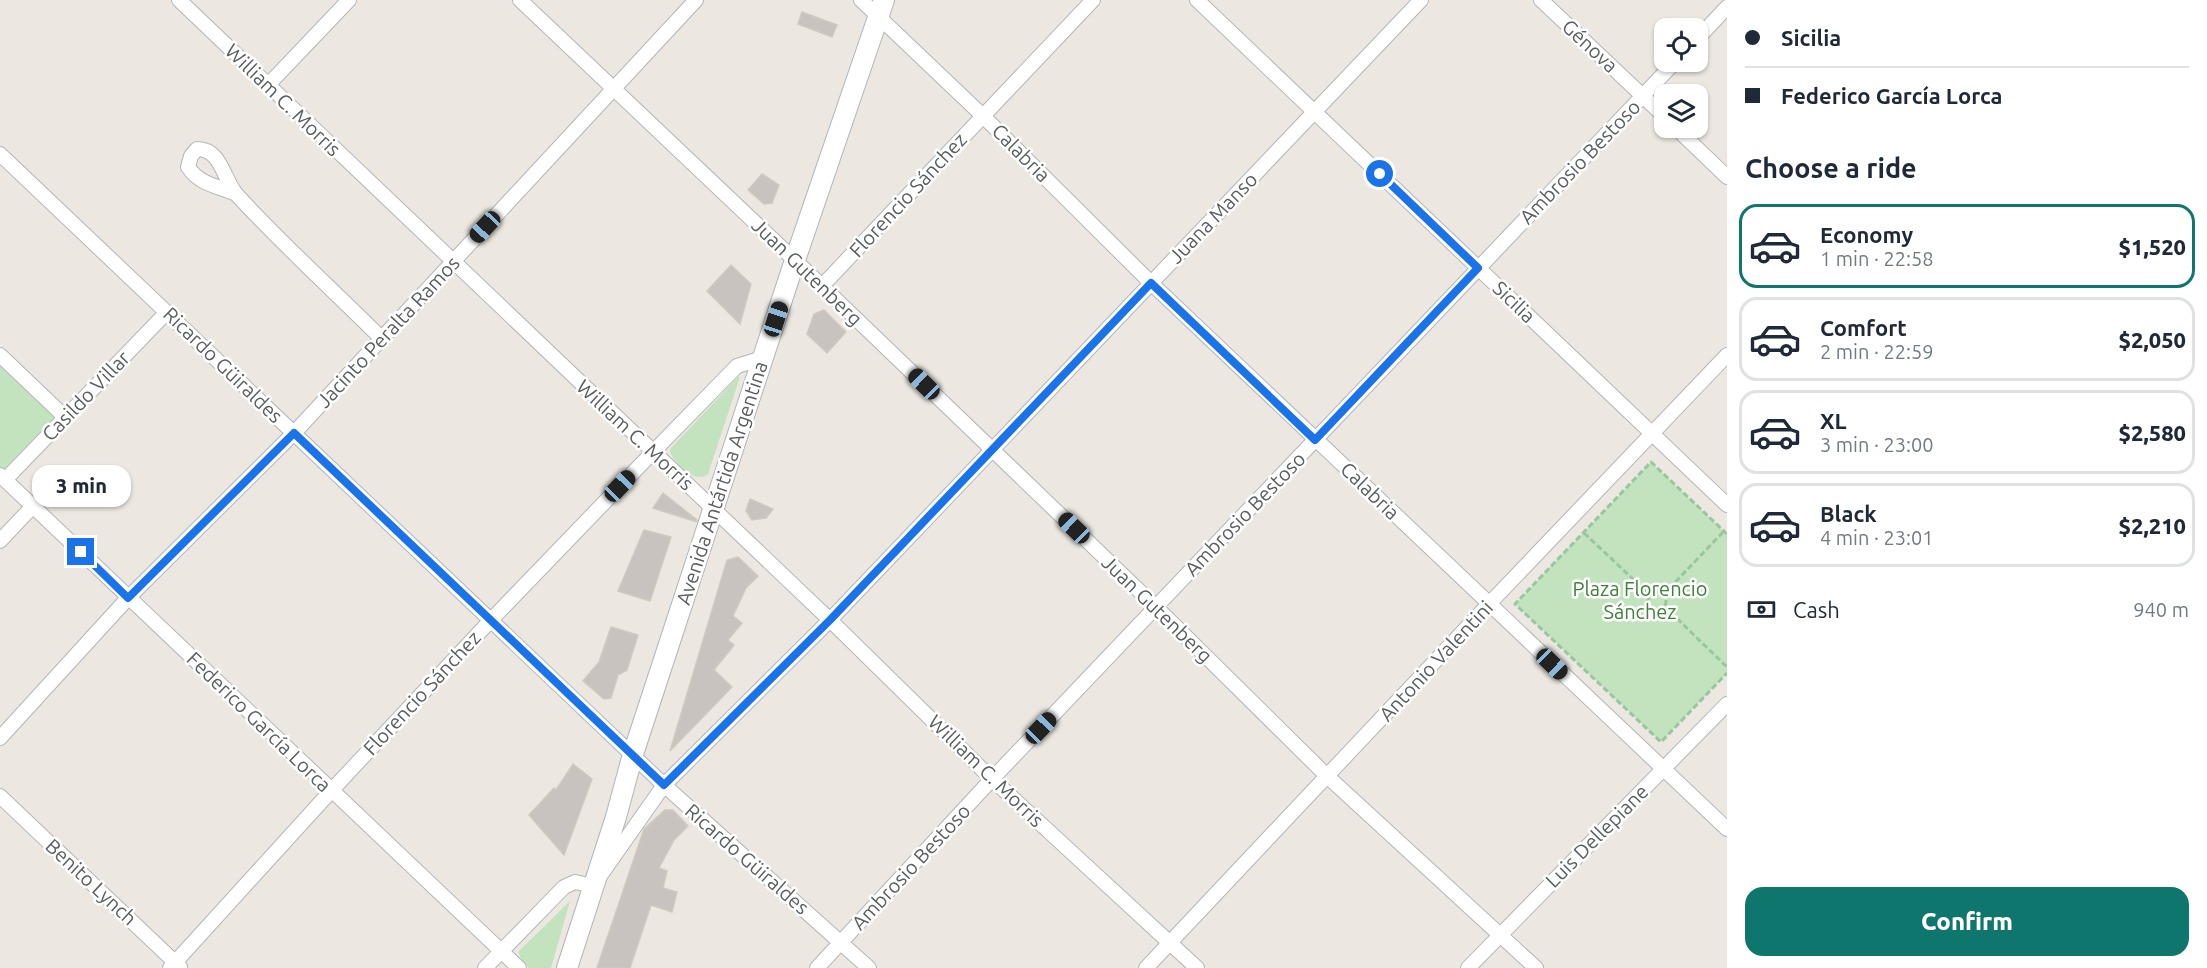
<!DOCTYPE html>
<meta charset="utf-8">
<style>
body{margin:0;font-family:Ubuntu,sans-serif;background:#f6f6f7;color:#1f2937;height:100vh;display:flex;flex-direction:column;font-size:22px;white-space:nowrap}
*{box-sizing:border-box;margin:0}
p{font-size:20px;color:#747a83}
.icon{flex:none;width:33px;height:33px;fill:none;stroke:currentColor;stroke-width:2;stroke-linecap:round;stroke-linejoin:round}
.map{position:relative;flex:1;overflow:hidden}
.sheet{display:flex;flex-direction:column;background:#fff;width:480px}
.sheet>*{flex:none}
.banner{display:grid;align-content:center;height:132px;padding:0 18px;background:#fff}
.fabs{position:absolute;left:1654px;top:18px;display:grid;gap:12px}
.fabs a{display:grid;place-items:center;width:54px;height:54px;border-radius:12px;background:#fff;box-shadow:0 2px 4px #0004;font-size:30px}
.end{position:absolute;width:27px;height:27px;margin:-14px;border:8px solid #1a73e8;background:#fff;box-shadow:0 0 0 3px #fff}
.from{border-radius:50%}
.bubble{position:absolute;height:42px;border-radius:18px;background:#fff;box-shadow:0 2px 4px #0004;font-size:20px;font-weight:800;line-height:42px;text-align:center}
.car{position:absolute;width:18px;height:36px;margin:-18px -9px;border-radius:8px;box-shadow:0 0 4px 2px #0007;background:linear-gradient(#222 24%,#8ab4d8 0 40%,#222 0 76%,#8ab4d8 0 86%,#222 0)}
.banner b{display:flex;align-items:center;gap:21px;height:57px;font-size:22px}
.banner b+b{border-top:2px solid #e0e1e3}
.banner i{width:15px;height:15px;background:#1f2937}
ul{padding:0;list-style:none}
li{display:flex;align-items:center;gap:18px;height:84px;margin:0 12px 9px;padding:0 6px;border:3px solid #e0e1e3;border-radius:18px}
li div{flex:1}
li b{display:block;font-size:22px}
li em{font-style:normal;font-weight:800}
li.current{border-color:#0f766e}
li>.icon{width:54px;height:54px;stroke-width:1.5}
h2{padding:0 18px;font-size:27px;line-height:72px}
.pay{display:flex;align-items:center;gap:15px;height:66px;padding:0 18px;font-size:22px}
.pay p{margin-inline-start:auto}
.primary-button{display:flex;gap:12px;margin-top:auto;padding:12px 18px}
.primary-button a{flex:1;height:69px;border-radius:18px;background:#0f766e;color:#fff;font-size:24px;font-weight:800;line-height:69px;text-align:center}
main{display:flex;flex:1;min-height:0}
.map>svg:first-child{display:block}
.green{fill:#c3e3be}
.building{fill:#c8c3be;stroke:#d0c9c0;stroke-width:1.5}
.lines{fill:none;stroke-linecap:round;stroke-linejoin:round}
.street-casing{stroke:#b2b5b8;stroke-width:16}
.secondary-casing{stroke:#b1b5b8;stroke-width:22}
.path{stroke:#99c69f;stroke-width:3;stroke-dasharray:6 3;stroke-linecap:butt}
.street{stroke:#fff;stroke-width:14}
.secondary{stroke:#fff;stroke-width:20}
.route{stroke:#1a73e8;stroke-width:8}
.labels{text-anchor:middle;stroke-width:5;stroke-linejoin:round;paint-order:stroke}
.street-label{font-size:20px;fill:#5a5e61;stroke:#fff}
.park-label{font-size:20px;fill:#3e8338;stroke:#fff}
</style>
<main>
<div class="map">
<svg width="1727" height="968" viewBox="0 0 1727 968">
<rect width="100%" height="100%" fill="#ece8e1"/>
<path class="green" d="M0,355L65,417L0,475Z
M738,377H740L708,474C695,485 675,464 670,452L671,448Z
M1651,462L1727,534V673L1661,742L1515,604Z
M570,901L551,968H529L522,960L518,952Z"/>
<path class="building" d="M802,12L837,25L832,37L798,24Z
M762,174L779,185L772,203L764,204L748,190Z
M731,265L751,284L740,324L707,291Z
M824,310L846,332L827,353L807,334L814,314Z
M663,493L697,520V522L653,508Z
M750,499L773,509L766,518L752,520L746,511Z
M644,530L671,537L650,601L618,591Z
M738,557L758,576L746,588L733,616L742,623L728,640L734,645L714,670L732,687L670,751L727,560Z
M611,627L638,635L627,670L618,675L611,698L604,699L583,681L599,662Z
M573,764L592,779L564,855L529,815L554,788L556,790Z
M665,810H673L688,826L674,840L659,868L667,871L663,888L677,892L672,912L651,905L630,968H597L644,829Z"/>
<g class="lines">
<g class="street-casing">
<path id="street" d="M179,0L830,620L992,779L1197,968
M520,0L822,286L1156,607L1327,776L1536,968
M861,0L983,116L1151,283L1727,829
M1197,0L1727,505
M1541,0L1665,117
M1698,38L1727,7
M268,85L349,0
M1676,128L1727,177
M0,154L664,785L869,968
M234,193C217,186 199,184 188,167L191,156L197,149C222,149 223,180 237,195C283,245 334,291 382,339
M822,286L1093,0
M0,355L65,417
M0,475L519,968
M5,480L167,312
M0,541L33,506
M0,738L128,598L294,433L696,0
M0,796L180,967
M170,968L331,791L491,620L652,453L737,366L763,358
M485,968L564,887L575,882L593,886L664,785L830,620L1421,0
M817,968L992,779L1675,62
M1146,968L1489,604L1727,355
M1468,968L1727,704"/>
</g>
<g class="secondary-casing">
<path id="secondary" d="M567,968L616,817L633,754L795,260L884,0"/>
</g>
<path class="path" d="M1584,533L1650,595
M1727,534L1651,462L1515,604L1661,742L1727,673
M1648 601a9 9 0 1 1 18 0a9 9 0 1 1-18 0Z
M1663,595L1724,531
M1664,606L1727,667"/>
<use href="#street" class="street"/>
<use href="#secondary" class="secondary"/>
</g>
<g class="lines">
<path class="route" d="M81,552L128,598L294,433L664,785L830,620L1151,283L1315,440L1478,268L1380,174"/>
</g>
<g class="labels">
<g class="street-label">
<text transform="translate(1590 46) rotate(43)" y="7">Génova</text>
<text transform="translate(283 100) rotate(44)" y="7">William C. Morris</text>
<text transform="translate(1021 153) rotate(45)" y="7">Calabria</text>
<text transform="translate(1580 162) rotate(-46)" y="7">Ambrosio Bestoso</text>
<text transform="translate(908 195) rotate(-47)" y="7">Florencio Sánchez</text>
<text transform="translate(1213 218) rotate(-46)" y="7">Juana Manso</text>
<text transform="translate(807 272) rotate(44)" y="7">Juan Gutenberg</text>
<text transform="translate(1514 302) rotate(44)" y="7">Sicilia</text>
<text transform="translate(388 332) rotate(-47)" y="7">Jacinto Peralta Ramos</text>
<text transform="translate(223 365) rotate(44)" y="7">Ricardo Güiraldes</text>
<text transform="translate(86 396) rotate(-46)" y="7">Casildo Villar</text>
<text transform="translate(635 435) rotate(43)" y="7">William C. Morris</text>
<text transform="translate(722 483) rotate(-72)" y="7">Avenida Antártida Argentina</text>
<text transform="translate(1370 491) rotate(44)" y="7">Calabria</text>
<text transform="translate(1245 514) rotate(-46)" y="7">Ambrosio Bestoso</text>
<text transform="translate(1157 609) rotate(44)" y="7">Juan Gutenberg</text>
<text transform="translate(1436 661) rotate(-47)" y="7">Antonio Valentini</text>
<text transform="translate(422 693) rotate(-47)" y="7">Florencio Sánchez</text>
<text transform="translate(259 722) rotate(44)" y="7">Federico García Lorca</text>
<text transform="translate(986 771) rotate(44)" y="7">William C. Morris</text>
<text transform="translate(1597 836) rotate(-45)" y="7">Luis Dellepiane</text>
<text transform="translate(747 859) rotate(41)" y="7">Ricardo Güiraldes</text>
<text transform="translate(911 867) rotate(-47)" y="7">Ambrosio Bestoso</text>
<text transform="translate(91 882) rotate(43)" y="7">Benito Lynch</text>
</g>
<g class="park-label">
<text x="1640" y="596">Plaza Florencio<tspan x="1640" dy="23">Sánchez</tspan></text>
</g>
</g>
</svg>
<div class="fabs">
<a><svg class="icon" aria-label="locate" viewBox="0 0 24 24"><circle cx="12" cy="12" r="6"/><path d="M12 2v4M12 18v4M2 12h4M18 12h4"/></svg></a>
<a><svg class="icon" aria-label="layers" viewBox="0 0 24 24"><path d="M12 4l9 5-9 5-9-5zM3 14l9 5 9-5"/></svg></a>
</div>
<i class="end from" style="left:1380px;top:174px"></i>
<i class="end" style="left:81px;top:552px"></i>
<div class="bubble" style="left:32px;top:465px;width:99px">3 min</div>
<i class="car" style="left:485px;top:227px;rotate:223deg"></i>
<i class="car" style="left:776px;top:319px;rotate:18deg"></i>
<i class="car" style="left:924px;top:384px;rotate:314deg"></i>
<i class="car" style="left:620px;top:486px;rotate:44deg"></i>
<i class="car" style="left:1074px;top:528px;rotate:314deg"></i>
<i class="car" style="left:1552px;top:664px;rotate:134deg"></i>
<i class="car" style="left:1041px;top:728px;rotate:44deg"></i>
</div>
<section class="sheet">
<div class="banner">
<b><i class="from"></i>Sicilia</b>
<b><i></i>Federico García Lorca</b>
</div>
<h2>Choose a ride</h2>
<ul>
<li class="current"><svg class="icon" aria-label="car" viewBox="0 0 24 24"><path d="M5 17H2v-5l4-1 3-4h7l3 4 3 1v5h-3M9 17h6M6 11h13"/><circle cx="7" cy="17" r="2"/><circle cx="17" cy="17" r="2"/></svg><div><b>Economy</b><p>1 min · 22:58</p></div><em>$1,520</em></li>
<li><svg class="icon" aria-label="car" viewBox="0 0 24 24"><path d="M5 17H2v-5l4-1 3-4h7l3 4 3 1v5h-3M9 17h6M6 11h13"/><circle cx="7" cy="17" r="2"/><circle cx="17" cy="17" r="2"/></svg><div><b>Comfort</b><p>2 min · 22:59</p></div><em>$2,050</em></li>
<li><svg class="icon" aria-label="car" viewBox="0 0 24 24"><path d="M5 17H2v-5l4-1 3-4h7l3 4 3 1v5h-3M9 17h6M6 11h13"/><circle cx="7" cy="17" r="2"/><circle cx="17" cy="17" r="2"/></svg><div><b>XL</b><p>3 min · 23:00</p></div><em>$2,580</em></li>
<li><svg class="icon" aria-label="car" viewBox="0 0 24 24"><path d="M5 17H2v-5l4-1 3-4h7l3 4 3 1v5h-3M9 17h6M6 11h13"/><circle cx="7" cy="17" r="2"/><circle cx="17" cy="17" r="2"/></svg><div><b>Black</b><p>4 min · 23:01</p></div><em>$2,210</em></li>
</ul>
<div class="pay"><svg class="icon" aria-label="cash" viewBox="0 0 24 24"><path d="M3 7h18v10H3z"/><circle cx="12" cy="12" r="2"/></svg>Cash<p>940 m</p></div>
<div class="primary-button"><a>Confirm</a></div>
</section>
</main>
